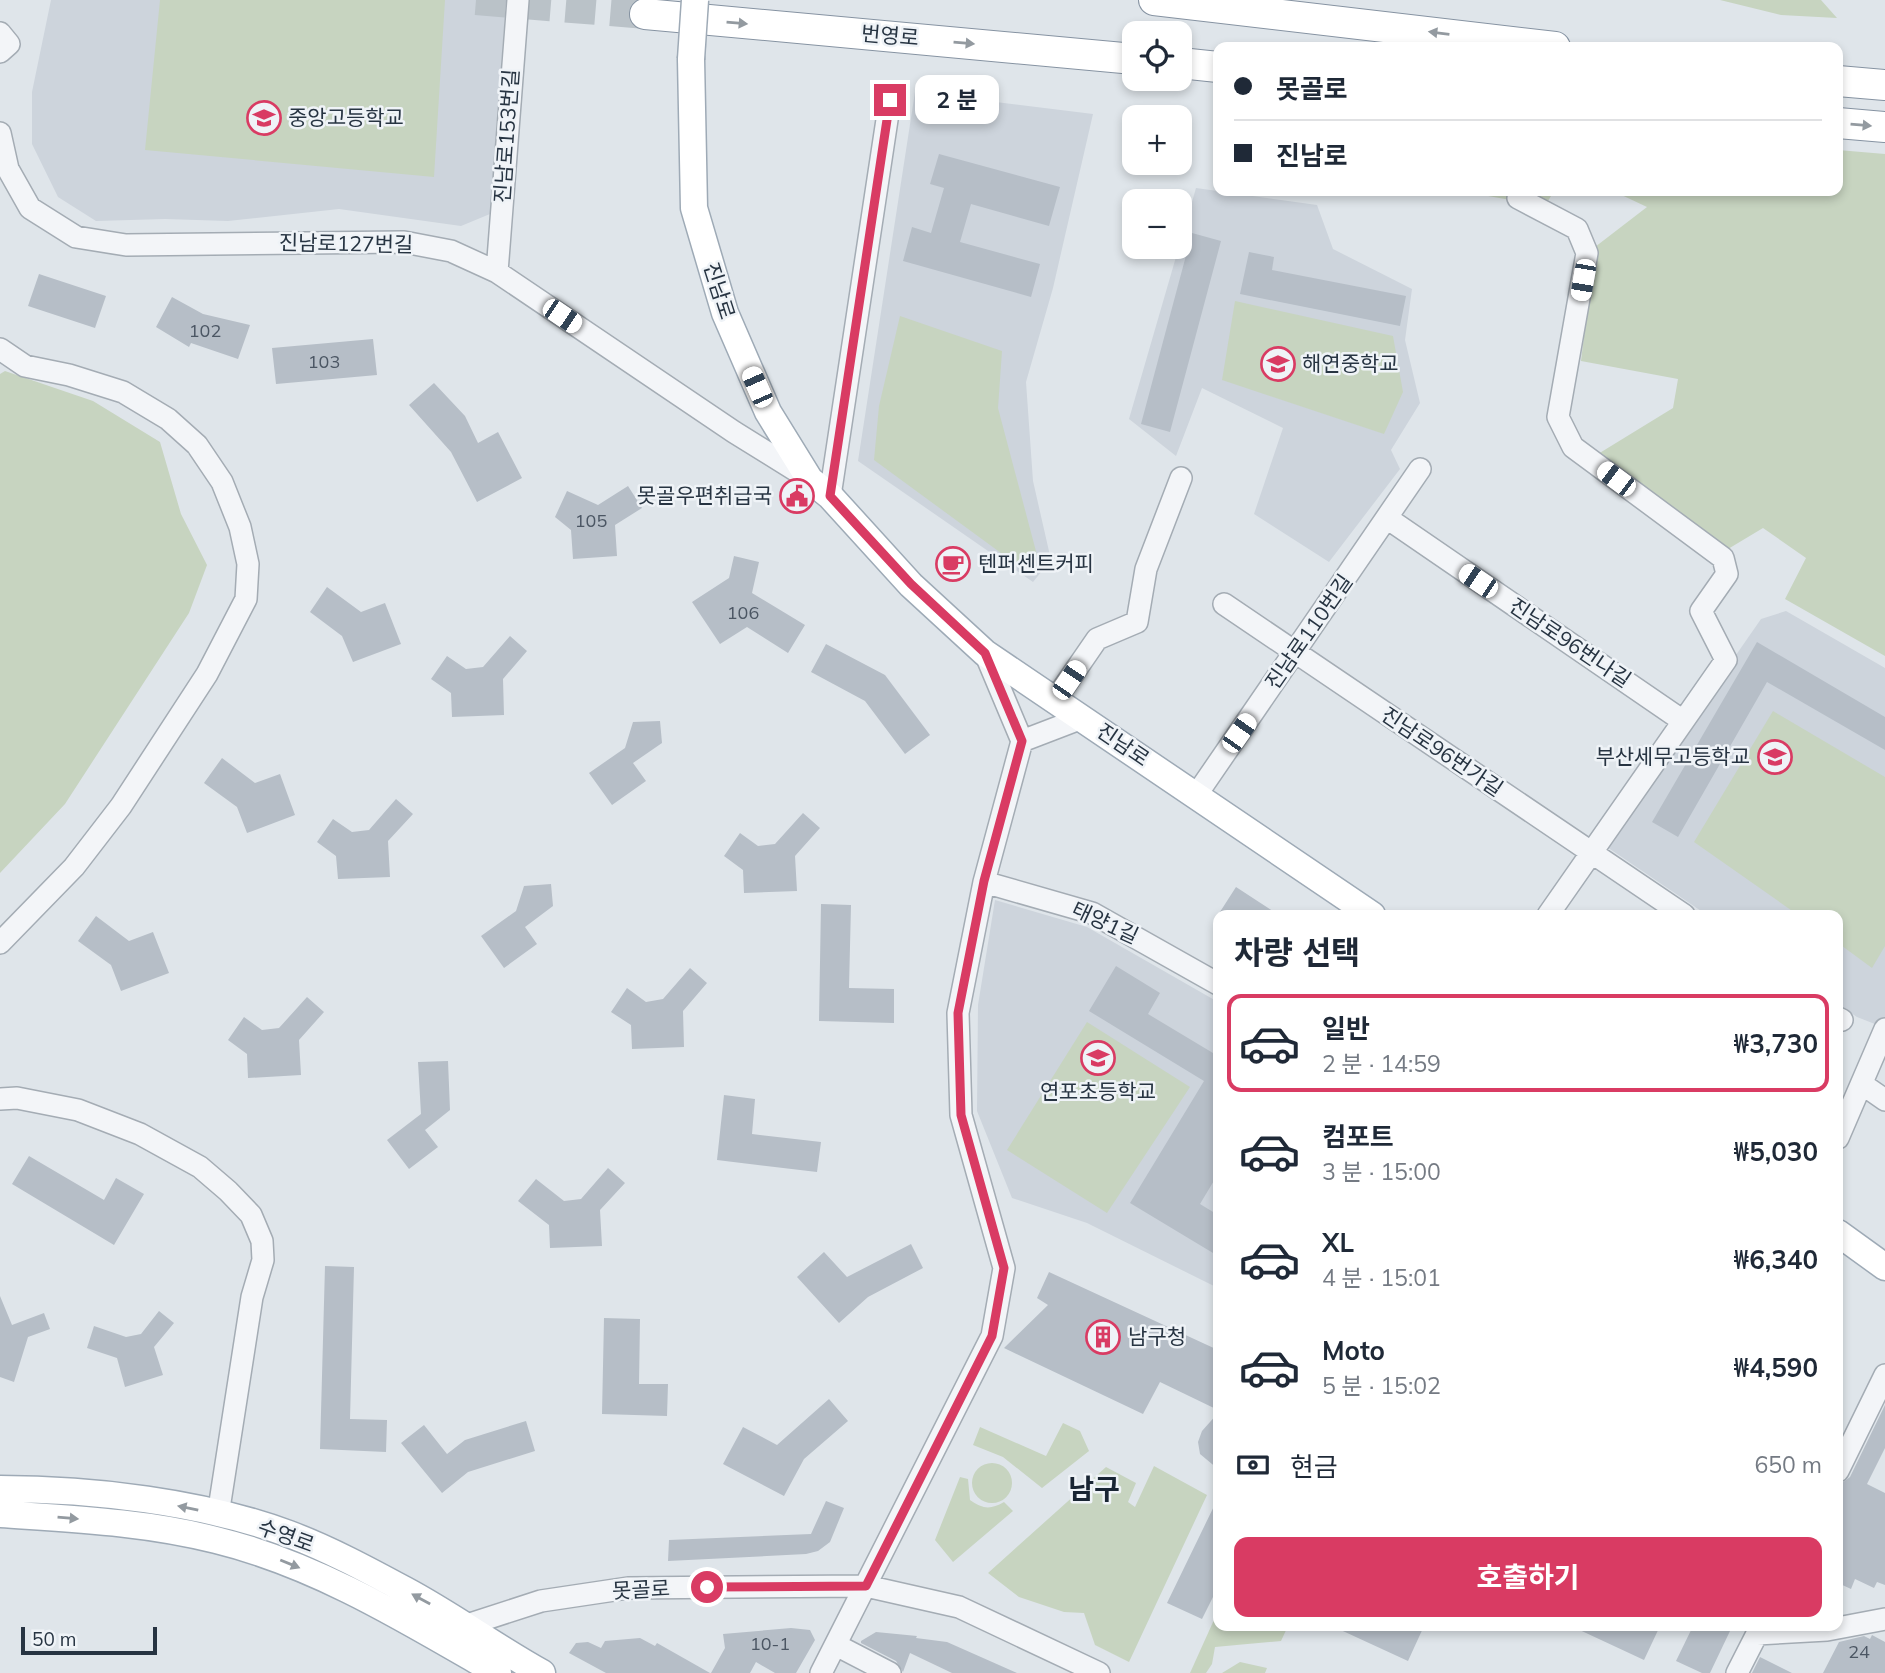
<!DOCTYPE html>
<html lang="ko">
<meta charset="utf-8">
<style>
body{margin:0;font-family:Mulish,"Noto Sans KR",sans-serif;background:#f6f6f7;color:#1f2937;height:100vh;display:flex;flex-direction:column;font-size:26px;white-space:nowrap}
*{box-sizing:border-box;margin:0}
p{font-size:23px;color:#747a83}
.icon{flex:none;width:38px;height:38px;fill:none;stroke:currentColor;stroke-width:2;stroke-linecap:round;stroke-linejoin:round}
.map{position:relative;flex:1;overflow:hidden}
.panel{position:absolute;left:1213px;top:910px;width:630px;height:721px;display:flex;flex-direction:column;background:#fff;border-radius:14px;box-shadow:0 4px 10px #0003}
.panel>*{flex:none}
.top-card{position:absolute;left:1213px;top:42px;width:630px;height:154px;border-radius:14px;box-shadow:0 4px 10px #0003;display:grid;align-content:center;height:154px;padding:0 21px;background:#fff}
.buttons{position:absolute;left:1122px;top:21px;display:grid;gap:14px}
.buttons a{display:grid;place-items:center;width:70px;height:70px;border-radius:14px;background:#fff;box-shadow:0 4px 10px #0003;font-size:35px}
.scale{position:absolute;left:21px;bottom:18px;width:136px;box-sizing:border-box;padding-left:7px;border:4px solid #273442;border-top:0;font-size:19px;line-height:24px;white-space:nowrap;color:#273442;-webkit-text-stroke:5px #eff3f7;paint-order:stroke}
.end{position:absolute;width:32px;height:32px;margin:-16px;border:9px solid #d93b63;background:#fff;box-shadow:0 0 0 4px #fff}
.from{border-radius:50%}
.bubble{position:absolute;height:49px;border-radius:14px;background:#fff;box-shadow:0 4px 10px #0003;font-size:23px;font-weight:700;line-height:49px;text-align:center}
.car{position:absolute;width:21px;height:42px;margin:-21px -10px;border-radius:9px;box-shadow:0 0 5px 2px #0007;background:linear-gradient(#fff 24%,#345 0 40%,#fff 0 76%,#345 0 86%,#fff 0)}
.top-card b{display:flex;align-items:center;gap:24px;height:66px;font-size:26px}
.top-card b+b{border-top:2px solid #e0e1e3}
.top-card i{width:18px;height:18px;background:#1f2937}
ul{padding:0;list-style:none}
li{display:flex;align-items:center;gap:21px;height:98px;margin:0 14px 10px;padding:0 7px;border:4px solid transparent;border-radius:14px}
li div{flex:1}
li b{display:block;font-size:26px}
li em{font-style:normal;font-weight:700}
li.on{border-color:#d93b63}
li>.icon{width:63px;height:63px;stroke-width:1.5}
h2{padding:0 21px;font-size:32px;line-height:84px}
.pay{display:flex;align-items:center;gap:18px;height:77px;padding:0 21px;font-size:26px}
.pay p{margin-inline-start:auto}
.action{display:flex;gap:14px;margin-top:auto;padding:14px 21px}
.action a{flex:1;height:80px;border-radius:14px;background:#d93b63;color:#fff;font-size:28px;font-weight:700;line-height:80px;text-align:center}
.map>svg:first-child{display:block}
.built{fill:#cdd4dc}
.green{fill:#c7d4c0}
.building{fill:#b6bec7}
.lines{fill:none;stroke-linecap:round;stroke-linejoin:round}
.highway-tunnel{stroke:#bac2c8;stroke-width:30;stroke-dasharray:30 15;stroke-linecap:butt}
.minor-casing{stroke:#a4acb4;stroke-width:24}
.major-casing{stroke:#9eaab6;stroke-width:29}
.highway-casing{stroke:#8693a2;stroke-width:32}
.minor{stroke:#f3f5f8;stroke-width:21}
.major{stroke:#fff;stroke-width:26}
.highway{stroke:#fff;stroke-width:30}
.major-bridge-casing{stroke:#9eaab6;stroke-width:29;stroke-linecap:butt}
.major-bridge{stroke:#fff;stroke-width:26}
.oneway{fill:#939aa0}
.route{stroke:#d93b63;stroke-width:9}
.labels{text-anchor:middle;stroke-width:5;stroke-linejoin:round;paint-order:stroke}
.number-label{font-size:18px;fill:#4b5663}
.street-label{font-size:21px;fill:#273442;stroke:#eff3f7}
.poi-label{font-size:21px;fill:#273442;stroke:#eff3f7;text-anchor:start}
.district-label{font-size:28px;font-weight:bold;fill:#192533;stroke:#eff3f7}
</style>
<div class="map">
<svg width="1885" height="1673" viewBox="0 0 1885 1673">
<rect width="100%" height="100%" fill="#dfe5ea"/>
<path class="built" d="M51,0H506L490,214L461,226L339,209L228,221L165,219L96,221L58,197L32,144V92Z
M915,92L1093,114L1053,288L1026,382L1033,481L1051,560L1033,582L858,461Z
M1196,188L1317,205L1333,249L1412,289L1405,340L1420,403L1391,450L1400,469L1329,562L1254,514L1283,428L1202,388L1176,456L1129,419Z
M1786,611L1885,668V1028L1857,1017L1838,1004V915H1707L1604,845L1761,619Z
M995,900L1087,927L1218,1002V1288L1087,1223L1012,1198L977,1111L978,1005Z"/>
<path class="green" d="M160,0H445L434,177L145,150Z
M1720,0H1821L1837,18L1781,15Z
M1838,150L1885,154V656L1785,599L1806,558L1763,528L1728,549L1598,454L1673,408L1678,379L1581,361L1595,247L1647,207L1613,191H1838Z
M1460,191H1554L1545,206Z
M1235,301L1393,336L1403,392L1384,434L1222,380Z
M900,316L1002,351L998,408L1037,555L1024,570L874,460L879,406Z
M5,371L93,401L160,442L181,514L207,565L189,613L65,804L0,873V374Z
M1773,711L1885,777V946L1872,968L1838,943V915H1798L1694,842Z
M1087,1022L1190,1087L1107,1213L1007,1150Z
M1063,1423L1080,1431L1089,1451L1042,1488L1003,1457L973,1445L980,1427L1046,1456Z
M972 1483a20 20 0 1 1 40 0a20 20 0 1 1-40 0Z
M1154,1466L1207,1495L1129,1662L1095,1645L1084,1613L1064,1612L1019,1597L988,1573L1106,1467L1136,1483L1128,1502L1135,1507Z
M960,1477L968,1479L970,1500C983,1509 990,1510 1004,1502L1013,1511L953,1562L935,1540Z
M1218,1611V1626H1288L1281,1641L1215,1647L1212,1664L1206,1673H1190Z
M1240,1662L1267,1668L1265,1673H1222Z"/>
<path class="building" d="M939,154L1060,187L1049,226L971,204L960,242L1040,264L1031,297L903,261L912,227L931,233L944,188L930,184Z
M1192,233L1221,241L1170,432L1141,424Z
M1249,252L1274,257L1272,270L1406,296L1400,326L1240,294Z
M39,274L106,296L95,328L28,306Z
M172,297L203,314L250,325L238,359L191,343L189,347L156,327Z
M373,339L377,375L276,384L272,348Z
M434,383L465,416L478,443L498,432L522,478L477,502L451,452L409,405Z
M628,486L642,508L615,525L617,556L573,559L571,530L555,517L567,491L598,505Z
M734,556L759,562L752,593L805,625L788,653L747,627L720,644L692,602L729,578Z
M327,587L361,612L385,603L401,644L353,662L342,636L310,612Z
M510,636L527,651L503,679L504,715L452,717L451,693L431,679L447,656L466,669L483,667Z
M1757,642L1885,717V750L1767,682L1678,837L1652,822Z
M826,644L885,675L930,735L905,754L865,701L811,672Z
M660,721L662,743L633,763L646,781L612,805L589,773L625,748L633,722Z
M222,758L255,783L280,774L295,815L247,833L237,807L204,783Z
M396,799L413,814L388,841L390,877L338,879L336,856L317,842L333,819L352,832L369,830Z
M803,813L820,828L795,856L797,891L744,893L743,870L724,856L740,833L758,846L775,844Z
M551,884L553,906L525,927L537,944L504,968L481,936L516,911L524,886Z
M1236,887L1279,915H1218Z
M821,904L851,905L849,988L894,989V1023L819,1021Z
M96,916L129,941L153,932L169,973L121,991L111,965L78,941Z
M1116,966L1160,993L1148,1014L1218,1056V1174L1200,1204L1218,1215V1256L1130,1203L1204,1081L1089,1011Z
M690,968L707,983L683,1011L684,1047L632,1049L631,1025L611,1012L627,988L646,1002L663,999Z
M307,997L324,1012L299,1040L301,1075L248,1078L247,1054L228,1040L244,1017L262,1030L279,1028Z
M448,1061L450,1110L425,1130L438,1147L409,1169L387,1140L421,1114L418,1062Z
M724,1095L755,1099L752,1134L821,1142L817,1172L717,1160Z
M29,1156L104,1200L116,1178L144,1194L114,1245L12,1184Z
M608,1168L625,1183L600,1210L602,1246L550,1248L549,1225L518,1201L536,1179L564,1201L581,1199Z
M911,1244L923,1268L868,1297L839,1323L797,1277L824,1252L847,1277Z
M325,1266L354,1267L350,1419L387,1420L386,1452L320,1449Z
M1049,1272L1218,1350V1410L1160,1382L1143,1414L1004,1348L1048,1305L1037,1298Z
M0,1296L12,1325L44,1313L50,1329L28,1337L14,1382L0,1377Z
M159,1311L174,1323L154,1347L163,1375L125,1387L117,1358L87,1348L94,1326L126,1337L141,1334Z
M604,1318L640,1319L639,1384H668L667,1416L602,1414Z
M829,1399L848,1421L804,1459L784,1496L723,1464L743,1427L777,1445Z
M1885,1405V1448L1867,1484L1885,1493V1585L1877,1582L1874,1588L1855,1579L1851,1589L1838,1583V1491L1842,1483L1850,1477Z
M1218,1413V1469L1200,1454L1198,1442L1202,1431Z
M526,1421L535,1451L468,1472L442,1493L401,1443L424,1425L447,1454L465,1440Z
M1218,1498V1587L1202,1619L1167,1603Z
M826,1501L844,1508L830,1542L818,1551L806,1554L668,1561L669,1540L811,1534Z
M1332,1626H1424L1408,1661Z
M1571,1626H1660L1644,1660Z
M1693,1626H1720L1730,1631L1710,1673H1702L1676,1661Z
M791,1628L810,1630L815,1640L796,1673H775L756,1662L750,1673H711L725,1648L723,1634Z
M876,1632L917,1636L916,1638L947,1642L1017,1673H952L910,1653L903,1672L896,1661L861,1643V1641Z
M1872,1635L1885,1642V1673H1823L1839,1642L1864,1636L1870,1639Z
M640,1638L655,1646L657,1643L710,1673H606L569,1653L576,1643L588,1642L601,1648L605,1641Z
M1760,1657L1792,1673H1752Z"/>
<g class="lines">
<path class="highway-tunnel" d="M476,0L645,14"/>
<g class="minor-casing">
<path id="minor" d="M0,33L9,44L0,52
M0,133L8,169L30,208L76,237L126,245L404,242L451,251L497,272L734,432L808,478
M1518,198L1577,229L1587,253L1558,417L1573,447L1723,558L1727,574L1701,611L1726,660L1548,915
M497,272L518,0
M0,349L25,366L69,375L123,392L168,419L197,445L222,482L240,527L248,564L246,599L207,674L121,806L74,867L0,943
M830,496L890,100
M1387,518L1683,721
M1224,604L1684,915
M1055,700L1097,639L1137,622L1146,569L1181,478
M1022,741L1082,718
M1197,794L1420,469
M984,882L1092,913L1218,984
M1838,1018L1842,1020
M1862,1084L1885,1100
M0,1099L17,1098L78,1110L140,1134L200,1167L228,1191L251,1215L262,1241L263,1260L252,1297L218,1515
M1838,1138L1885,1029
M1838,1471L1885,1375
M455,1626H464L541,1601L628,1588L866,1586L959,1607L1099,1673
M1757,1634L1827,1630L1885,1619
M836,1645L890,1673
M821,1673L992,1336L1004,1268L961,1115L958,1013L984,882L1022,741L985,653
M1737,1673L1761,1626"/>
</g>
<g class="major-casing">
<path id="major" d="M691,59L694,208L725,313L768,412L810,480L830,496L911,585L985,653L1372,915
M1838,1233L1885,1267
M0,1489C92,1489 203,1502 289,1534C329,1549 368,1570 405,1590C452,1615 495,1647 542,1673
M0,1514C72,1519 146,1522 216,1540C318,1565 408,1621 498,1673"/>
</g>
<g class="highway-casing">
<path id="highway" d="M1154,0L1555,47
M645,14L1134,59
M1180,63L1218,67
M1838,81L1885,85
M1838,123L1885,127"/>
</g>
<use href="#minor" class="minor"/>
<use href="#major" class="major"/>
<use href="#highway" class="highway"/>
<g class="major-bridge-casing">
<path id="major-bridge" d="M691,59L695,0"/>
</g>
<use href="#major-bridge" class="major-bridge"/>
</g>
<defs><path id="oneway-solid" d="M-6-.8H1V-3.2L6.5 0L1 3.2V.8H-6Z" transform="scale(1.75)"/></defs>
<g class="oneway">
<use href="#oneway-solid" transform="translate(737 23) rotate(5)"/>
<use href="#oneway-solid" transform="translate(1439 33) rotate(-173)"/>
<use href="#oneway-solid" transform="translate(964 43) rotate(5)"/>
<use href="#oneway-solid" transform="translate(1861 125) rotate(5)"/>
<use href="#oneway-solid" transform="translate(188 1508) rotate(-168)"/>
<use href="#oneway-solid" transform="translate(68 1518) rotate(5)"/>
<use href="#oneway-solid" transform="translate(290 1564) rotate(22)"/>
<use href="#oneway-solid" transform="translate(421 1599) rotate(-151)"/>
</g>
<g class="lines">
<path class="route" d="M707,1587L866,1586L992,1336L1004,1268L961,1115L958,1013L984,881L1022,741L985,653L911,584L830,496L890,100"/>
</g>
<defs>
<g id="school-ring" transform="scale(1.75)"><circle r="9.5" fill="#eff3f7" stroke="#d93b63" stroke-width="1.5"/><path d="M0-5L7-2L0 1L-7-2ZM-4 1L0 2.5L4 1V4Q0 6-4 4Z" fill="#d93b63"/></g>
<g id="civic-ring" transform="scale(1.75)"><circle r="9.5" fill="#eff3f7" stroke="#d93b63" stroke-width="1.5"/><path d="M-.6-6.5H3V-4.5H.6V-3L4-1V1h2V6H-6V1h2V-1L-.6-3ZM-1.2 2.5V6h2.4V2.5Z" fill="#d93b63"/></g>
<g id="cafe-ring" transform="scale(1.75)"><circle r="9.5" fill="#eff3f7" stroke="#d93b63" stroke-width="1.5"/><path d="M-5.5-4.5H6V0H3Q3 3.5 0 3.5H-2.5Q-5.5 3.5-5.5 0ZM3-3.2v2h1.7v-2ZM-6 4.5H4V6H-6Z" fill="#d93b63"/></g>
<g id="building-ring" transform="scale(1.75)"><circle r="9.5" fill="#eff3f7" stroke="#d93b63" stroke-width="1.5"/><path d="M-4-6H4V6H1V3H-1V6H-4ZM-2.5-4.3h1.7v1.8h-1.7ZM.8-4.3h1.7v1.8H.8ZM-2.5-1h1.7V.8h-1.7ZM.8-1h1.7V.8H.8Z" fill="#d93b63"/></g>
</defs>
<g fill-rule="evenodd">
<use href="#school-ring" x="264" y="118"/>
<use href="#school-ring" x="1278" y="364"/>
<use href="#civic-ring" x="797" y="496"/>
<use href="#cafe-ring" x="953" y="564"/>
<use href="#school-ring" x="1775" y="757"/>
<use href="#school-ring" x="1098" y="1058"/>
<use href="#building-ring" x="1103" y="1337"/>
</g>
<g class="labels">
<g class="number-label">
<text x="205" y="337">102</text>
<text x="324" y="368">103</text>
<text x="591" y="527">105</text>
<text x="743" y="619">106</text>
<text x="770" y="1650">10-1</text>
<text x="1859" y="1658">24</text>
</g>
<g class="street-label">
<text transform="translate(890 36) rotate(5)" y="7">번영로</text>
<text transform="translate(507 136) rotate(-86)" y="7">진남로153번길</text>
<text transform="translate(346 244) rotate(1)" y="7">진남로127번길</text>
<text transform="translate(719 291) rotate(72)" y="7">진남로</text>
<text transform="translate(1309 632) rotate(-55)" y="7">진남로110번길</text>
<text transform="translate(1570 643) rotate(34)" y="7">진남로96번나길</text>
<text transform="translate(1123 745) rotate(34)" y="7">진남로</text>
<text transform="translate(1442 752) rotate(34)" y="7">진남로96번가길</text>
<text transform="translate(1105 923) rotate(25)" y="7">태양1길</text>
<text transform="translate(286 1536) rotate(20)" y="7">수영로</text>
<text transform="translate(641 1590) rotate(-3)" y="7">못골로</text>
</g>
<g class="poi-label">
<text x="288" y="125">중앙고등학교</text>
<text x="1302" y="371">해연중학교</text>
<text x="772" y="503" text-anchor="end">못골우편취급국</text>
<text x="978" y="571">텐퍼센트커피</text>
<text x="1750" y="764" text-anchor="end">부산세무고등학교</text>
<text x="1098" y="1099" text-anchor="middle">연포초등학교</text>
<text x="1128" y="1344">남구청</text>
</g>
<g class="district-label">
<text x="1094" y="1499">남구</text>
</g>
</g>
</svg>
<div class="buttons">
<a><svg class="icon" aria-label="locate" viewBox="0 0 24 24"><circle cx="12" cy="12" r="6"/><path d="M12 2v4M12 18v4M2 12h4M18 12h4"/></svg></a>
<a>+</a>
<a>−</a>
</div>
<div class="scale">50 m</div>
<i class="end from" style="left:707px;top:1587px"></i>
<i class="end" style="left:890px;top:100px"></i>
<div class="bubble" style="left:915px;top:75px;width:84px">2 분</div>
<i class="car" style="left:1583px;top:280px;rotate:190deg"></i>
<i class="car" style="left:562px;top:316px;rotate:124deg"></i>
<i class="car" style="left:757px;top:387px;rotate:336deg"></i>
<i class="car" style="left:1616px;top:479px;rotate:307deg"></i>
<i class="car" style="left:1478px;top:581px;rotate:304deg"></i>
<i class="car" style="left:1069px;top:680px;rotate:34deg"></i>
<i class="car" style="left:1239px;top:733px;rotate:35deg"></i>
<div class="top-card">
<b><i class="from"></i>못골로</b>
<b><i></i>진남로</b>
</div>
<section class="panel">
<h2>차량 선택</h2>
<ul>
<li class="on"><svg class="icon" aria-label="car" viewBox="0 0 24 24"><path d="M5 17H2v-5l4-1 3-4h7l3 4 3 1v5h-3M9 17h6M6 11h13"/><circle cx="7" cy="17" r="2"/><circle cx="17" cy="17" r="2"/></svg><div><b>일반</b><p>2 분 · 14:59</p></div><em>₩3,730</em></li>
<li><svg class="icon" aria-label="car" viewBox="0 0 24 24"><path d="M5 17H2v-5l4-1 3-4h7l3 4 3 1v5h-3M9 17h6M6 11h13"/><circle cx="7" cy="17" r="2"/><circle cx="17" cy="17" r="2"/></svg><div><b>컴포트</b><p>3 분 · 15:00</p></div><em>₩5,030</em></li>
<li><svg class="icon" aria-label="car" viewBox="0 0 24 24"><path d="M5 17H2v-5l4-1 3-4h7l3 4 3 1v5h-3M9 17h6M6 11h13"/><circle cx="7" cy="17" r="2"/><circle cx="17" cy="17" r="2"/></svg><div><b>XL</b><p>4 분 · 15:01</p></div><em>₩6,340</em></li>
<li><svg class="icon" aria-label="car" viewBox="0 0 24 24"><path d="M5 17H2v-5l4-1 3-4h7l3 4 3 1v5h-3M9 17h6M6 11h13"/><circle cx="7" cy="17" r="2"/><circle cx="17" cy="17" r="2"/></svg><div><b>Moto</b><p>5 분 · 15:02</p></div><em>₩4,590</em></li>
</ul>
<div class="pay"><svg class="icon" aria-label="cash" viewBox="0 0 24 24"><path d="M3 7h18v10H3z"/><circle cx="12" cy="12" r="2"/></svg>현금<p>650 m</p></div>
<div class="action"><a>호출하기</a></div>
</section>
</div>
